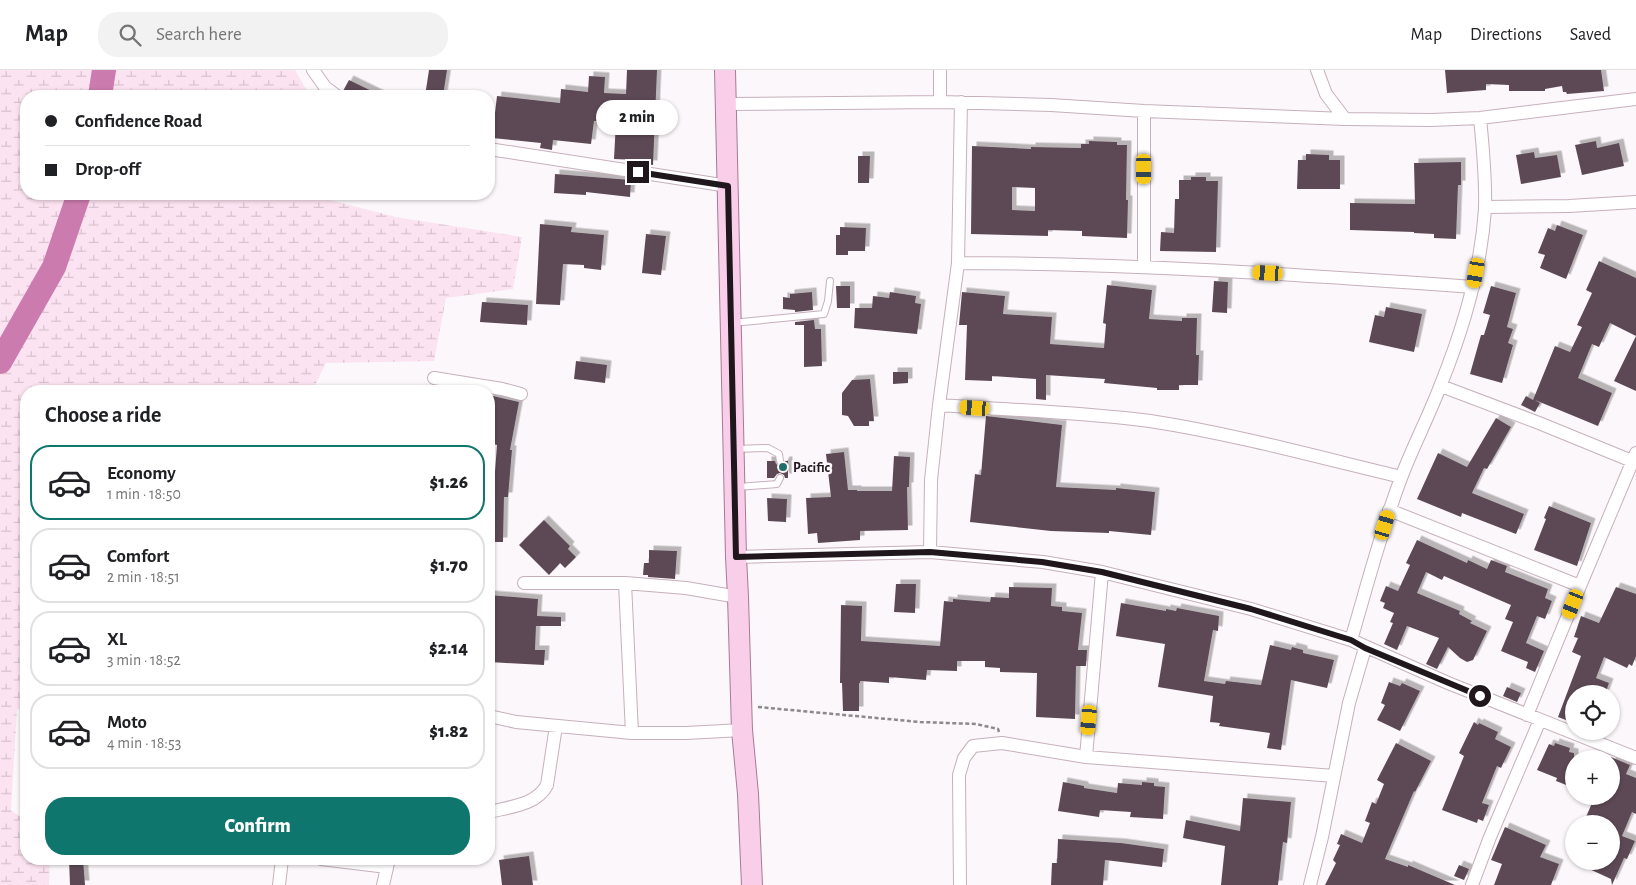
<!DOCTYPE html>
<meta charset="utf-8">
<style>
body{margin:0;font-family:"Alegreya Sans",sans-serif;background:#f2f2f2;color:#202124;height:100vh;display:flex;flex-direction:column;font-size:19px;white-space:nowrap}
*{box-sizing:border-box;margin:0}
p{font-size:16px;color:#757577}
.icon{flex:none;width:28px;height:28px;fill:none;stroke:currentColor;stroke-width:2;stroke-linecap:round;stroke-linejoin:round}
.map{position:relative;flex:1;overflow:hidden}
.drawer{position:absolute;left:20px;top:315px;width:475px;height:480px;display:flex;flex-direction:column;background:#fff;border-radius:20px;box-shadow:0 1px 4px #0004}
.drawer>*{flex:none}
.guide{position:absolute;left:20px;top:20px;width:475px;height:110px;border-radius:20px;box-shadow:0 1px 4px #0004;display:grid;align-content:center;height:110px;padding:0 25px;background:#fff}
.tools{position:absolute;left:1565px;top:615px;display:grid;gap:10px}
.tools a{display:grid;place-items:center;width:55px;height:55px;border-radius:50%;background:#fff;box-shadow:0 1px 4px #0004;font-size:25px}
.end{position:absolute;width:22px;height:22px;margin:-11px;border:6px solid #1f171c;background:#fff;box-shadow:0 0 0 2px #fff}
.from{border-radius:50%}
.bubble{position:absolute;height:35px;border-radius:18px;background:#fff;box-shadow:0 1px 4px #0004;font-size:16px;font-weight:800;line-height:35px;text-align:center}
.car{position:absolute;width:15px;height:30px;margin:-15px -8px;border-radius:6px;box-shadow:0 0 4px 1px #0007;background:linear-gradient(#f5c518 24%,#345 0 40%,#f5c518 0 76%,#345 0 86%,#f5c518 0)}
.guide b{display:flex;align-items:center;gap:18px;height:48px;font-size:19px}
.guide b+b{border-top:1px solid #e0e0e0}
.guide i{width:12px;height:12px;background:#202124}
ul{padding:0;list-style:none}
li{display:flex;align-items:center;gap:15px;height:75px;margin:0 10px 8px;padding:0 15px;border:2px solid #e0e0e0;border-radius:20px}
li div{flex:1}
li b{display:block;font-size:19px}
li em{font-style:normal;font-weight:800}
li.current{border-color:#0f766e}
li>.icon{width:45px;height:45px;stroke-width:1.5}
h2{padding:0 25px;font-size:22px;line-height:60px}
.action{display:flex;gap:10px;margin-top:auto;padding:10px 25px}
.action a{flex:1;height:58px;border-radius:20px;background:#0f766e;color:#fff;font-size:20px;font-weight:800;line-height:58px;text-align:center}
header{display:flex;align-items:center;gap:30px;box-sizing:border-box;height:70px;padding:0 25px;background:#fff;border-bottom:1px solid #e0e0e0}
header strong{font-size:24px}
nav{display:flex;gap:28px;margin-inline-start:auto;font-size:18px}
.search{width:350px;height:45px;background:#f2f2f2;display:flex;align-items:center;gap:12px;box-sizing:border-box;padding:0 18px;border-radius:20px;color:#757577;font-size:19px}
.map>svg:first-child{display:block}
.wetland{fill:url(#wetland-marsh)}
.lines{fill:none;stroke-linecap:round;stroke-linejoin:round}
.river{stroke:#cc7bae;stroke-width:24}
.building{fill:#5d4a55;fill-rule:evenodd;filter:url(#shadow)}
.service-casing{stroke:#c6b0bc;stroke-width:8}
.minor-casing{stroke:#c6b0bc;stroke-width:14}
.primary-casing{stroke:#a97996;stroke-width:22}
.path{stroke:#8e888c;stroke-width:2.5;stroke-dasharray:4 2.5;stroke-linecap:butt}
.service{stroke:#fff;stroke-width:6}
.minor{stroke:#fff;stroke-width:12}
.primary{stroke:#f8cee8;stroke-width:20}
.route{stroke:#1f171c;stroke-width:6}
.poi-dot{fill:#226d6b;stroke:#fcf7fa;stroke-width:2}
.labels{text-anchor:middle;stroke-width:5;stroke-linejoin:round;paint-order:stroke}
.poi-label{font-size:14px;font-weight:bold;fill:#1f171c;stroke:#fcf7fa;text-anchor:start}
</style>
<header>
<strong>Map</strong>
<div class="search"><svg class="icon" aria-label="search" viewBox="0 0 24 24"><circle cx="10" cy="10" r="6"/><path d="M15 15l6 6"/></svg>Search here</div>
<nav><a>Map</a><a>Directions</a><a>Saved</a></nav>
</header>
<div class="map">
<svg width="1636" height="815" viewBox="0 0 1636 815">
<defs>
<pattern id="wetland-marsh" width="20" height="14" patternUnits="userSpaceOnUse" patternTransform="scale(1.25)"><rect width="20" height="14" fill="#fce3f1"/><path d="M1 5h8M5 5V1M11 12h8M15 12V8" fill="none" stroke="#d8c2ce"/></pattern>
<filter id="shadow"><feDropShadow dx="4.5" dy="-4.5" stdDeviation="0" flood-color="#0004"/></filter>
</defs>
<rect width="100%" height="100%" fill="#fcf7fa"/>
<path class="wetland" d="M0,0H295L310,26H26V124H307L396,147L522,167L513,219L446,228L434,291L326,293L312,321H26V640L17,639L11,740L26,751V789H50L49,815H0Z"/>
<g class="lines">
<path class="river" d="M100,26L104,0
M0,292L54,197L79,124"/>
</g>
<path class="building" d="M429,0H447L443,26H425Z
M627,0H657L653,95L638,94L639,90L614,89L616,51H594L591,74L553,70L552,80L540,78L541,73L492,68L497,26L560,33L561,19L588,22L589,6L605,7L604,23L626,24Z
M1445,0H1601L1604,21L1567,24L1566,22H1563L1562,16L1545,19V21H1509V15L1486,14V20L1447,23Z
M349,10L382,26H350L345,24L343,21Z
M1089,71L1117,72V75H1127L1126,130H1128L1127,168L1082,166V161L1048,160V166L971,164L972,76L1031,79V77L1081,78V74H1089ZM1012,117L1035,118V141L1012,140Z
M1596,71L1597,78L1619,73L1624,96L1582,105L1575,75Z
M1534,82L1535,88L1557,85L1561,107L1521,114L1516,85Z
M1306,84L1329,85V90H1340V119H1297L1298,90H1306Z
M858,86H870L869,113H858Z
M1461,92V115H1458L1456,169L1434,168V164L1414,163V162L1350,160V133L1415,134L1414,93Z
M555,104L631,110L630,127L586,122V125L554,123Z
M1191,107H1206V111H1218L1216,182L1160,181L1161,162L1174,163L1175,129H1179V110H1191Z
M540,154L572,157L571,162L604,165L601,200L584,198V195L563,194L560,235L536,234Z
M1557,155L1583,165L1566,209L1540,198L1545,185L1538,183L1548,158L1555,161Z
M840,157L866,158L865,181H848V185H836V165H840Z
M646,164L666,166L661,205L642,203Z
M1599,191L1636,208V266L1610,253L1599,277L1592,274L1578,308L1612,323L1598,356L1535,330L1540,333L1535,342L1521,335L1526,326L1533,330L1555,276L1570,282L1582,257L1577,255L1592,223L1586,220Z
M1214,211L1228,212L1227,243L1212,242Z
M1107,215L1152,220L1149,249L1182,251V248H1197L1196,285H1199L1198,315H1179V320H1157V318L1104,313L1105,309L1046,305V330L1036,329V309L992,306V311L965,310L967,255H959L962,222L1005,226L1003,244L1052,247L1050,274L1104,278L1106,254L1103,253Z
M836,216H850V238H837Z
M1491,216L1516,223L1507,257L1513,259L1508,273L1513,275L1502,313L1470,304L1481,265H1484L1490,245L1483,243Z
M812,222L813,240L795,242V240L783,239V227L790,228V224Z
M890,222L916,226L915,233L921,234L917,264L854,258L855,238H872L873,226L889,228Z
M482,232L528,235L527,255L480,252Z
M1386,237L1422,244L1414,282L1369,272L1375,245L1384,247Z
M814,250L815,259H821L822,296L804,297V255H795V252Z
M1636,266V321L1614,311Z
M576,291L607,295L605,313L574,309Z
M893,302H908V313L893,314Z
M870,309L874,351H869V356H854L848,346L842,345V323L852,310Z
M489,325L519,332L510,380H512L508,427H504L503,472H489V441H492L497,375L489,373Z
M986,346L1062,355L1056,417L1116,420V418L1155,422L1151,465L1109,461V463L1051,461L970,452L975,404L981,405Z
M1496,348L1511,357L1487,399L1484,398L1472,423L1524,444L1516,464L1462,443L1461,447L1417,429L1438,383L1467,397Z
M844,382L848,420H857V421H892L894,386L910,387L909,417H907L908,460L860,461V470L818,473L817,463L808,464L806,428L831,427L826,384Z
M767,391H775L776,394L780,396L783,395L785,391H788V408H785L784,405L780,403L777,404L774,408H767Z
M767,428L787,429L786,452L768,451Z
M1549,436L1591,453L1577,496L1534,480L1546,449L1544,448Z
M544,450L570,476L568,479L576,487L565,498L560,493L549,505L519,475Z
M1417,470L1467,493L1468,490L1487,499L1491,490L1507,496L1505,502L1548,519L1545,528L1552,531L1545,549L1537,546L1526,573L1544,581L1535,602L1526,598L1528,592L1501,581L1513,552L1505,549L1511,535L1444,506L1442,510L1426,502L1417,523L1460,541L1459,544L1472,551L1470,553L1487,561L1473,590L1467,592L1460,588L1448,577L1437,599L1426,594L1439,568L1407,556L1397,580L1384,574L1393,553L1390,552L1394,543L1383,538L1385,533L1380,531L1386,516L1398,521L1410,495L1406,493Z
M649,480L677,481L675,509L648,507V505H643L644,493H649Z
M896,514H916L915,543L894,542Z
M1009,517L1052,518L1051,536L1062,537V541L1082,543L1078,580H1087L1086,596H1076L1075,649L1036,647L1037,603L1000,602V598L985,597V591H957V601L927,600L926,610L889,607V613L860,611V613H859V641H843L842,613H840L841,535L862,536L861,571L940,576L944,531L953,532V529L990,532L991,527L1009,528Z
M1616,517L1636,524V586L1632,596L1629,594L1627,598L1604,587L1596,608L1609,613L1605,624H1574V653L1558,647L1581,586L1572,582L1578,568L1574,567L1581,546L1599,553Z
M489,525L538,529L537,546L561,547V556H536L535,580H545L544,595L489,592Z
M1121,533L1166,541V539L1176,541L1177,538L1219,546L1218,561L1213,560L1204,611L1225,614L1226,611L1261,615L1270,575L1291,580L1292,577L1303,580V583L1334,590L1327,618L1291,610L1281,680L1267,678L1270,663L1219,656L1220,653L1210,652L1213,626L1158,617L1165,574L1116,566Z
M1389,612L1400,616L1402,613L1420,621L1400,661L1377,650L1385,635L1381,633Z
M1507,617L1521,623L1517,632L1503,626Z
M1474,652L1478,655L1479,653L1498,662L1495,669L1511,677L1501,698L1497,696L1482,733L1489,735L1483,751L1478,749L1477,753L1442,740L1464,686L1459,683Z
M1396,673L1431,691L1415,722L1414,721L1385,789L1408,797V795L1455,815H1325L1336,793L1333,790L1340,775L1337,774L1341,764L1362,773L1370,753L1365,751L1372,732L1376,734L1384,714L1377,710Z
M1555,673L1570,678L1569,682L1574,683V718L1556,711L1557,708L1537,700L1549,674L1554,676Z
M1611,687L1630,695L1626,704L1636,708V744L1632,742L1622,766L1635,771L1627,789L1624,788L1612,815L1611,809L1574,792L1611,791V754H1583L1595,726H1611Z
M1063,712L1084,716V718L1117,723L1118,713L1142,715V712L1154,713V716L1165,717L1163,749L1130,747L1131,742L1100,740L1099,747L1058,741Z
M1243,728L1291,732L1287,773L1283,772L1278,815H1221L1225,776L1183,768L1186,750L1240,761Z
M1505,757L1546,775L1540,787L1559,794L1551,815H1494L1502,794L1491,790Z
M1058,769L1121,773L1164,779L1162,797L1105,790L1103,815H1051L1052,793H1057Z
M529,786L533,815H502L499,790Z
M69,789H83L85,815H70Z
M1459,795L1469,799L1464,810L1454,806Z"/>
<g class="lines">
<g class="service-casing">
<path id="service" d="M732,253L824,244L828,231L830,211
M735,379L768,378L779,384L780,391
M738,417L777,414L780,408"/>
</g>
<g class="minor-casing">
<path id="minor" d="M313,0L325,17L337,26
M940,0V32
M1317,0L1326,24L1345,49
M726,34L940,32L1051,35L1144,41L1345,49L1431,50L1480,48L1636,29
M489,79L728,116
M1485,137L1569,136L1636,132
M958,193C1130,193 1302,205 1473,217
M1144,196V41
M434,308L502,319L521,324
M1441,316L1539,353L1632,391
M939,335C1009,340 1080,342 1150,351C1234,364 1318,387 1401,407
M1389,440L1580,516L1636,383
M930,482L931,410L939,335L958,193L961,32
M736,487L930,482L1043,492L1102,502L1251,539L1351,570L1448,613L1636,688
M524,513H625L686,518L738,527
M625,513L632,663
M1351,570C1367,516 1381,461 1401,408C1413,376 1429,346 1441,314C1464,257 1481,200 1485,139C1486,108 1483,78 1480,48
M1527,645L1580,516
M489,646L516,652L632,663H686L742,660
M1086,687L1102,502
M489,742C509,737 537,735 547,715L556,656
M321,789L387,797
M279,815L282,789
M383,815L389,789
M960,815L959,705L964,688L973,676L1002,673L1086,687L1334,706
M1310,815L1322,767L1349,633L1365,578
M1472,815L1490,767L1540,650"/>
</g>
<g class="primary-casing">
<path id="primary" d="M725,0L736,487L738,527L742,660L748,724L752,815"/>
</g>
<path class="path" d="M758,637L920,652L976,654L998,659L999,662"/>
<use href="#service" class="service"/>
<use href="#minor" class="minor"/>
<use href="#primary" class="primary"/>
</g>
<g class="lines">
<path class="route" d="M638,102L728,116L736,487L930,482L1042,492L1102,502L1251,539L1351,570L1365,578L1480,626"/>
</g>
<circle class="poi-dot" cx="783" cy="397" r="5"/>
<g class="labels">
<g class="poi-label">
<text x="793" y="402">Pacific</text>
</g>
</g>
</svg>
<div class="tools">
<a><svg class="icon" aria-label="locate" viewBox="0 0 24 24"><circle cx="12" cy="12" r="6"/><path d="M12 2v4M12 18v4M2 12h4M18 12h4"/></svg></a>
<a>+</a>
<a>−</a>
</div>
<i class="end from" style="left:1480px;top:626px"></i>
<i class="end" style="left:638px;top:102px"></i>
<div class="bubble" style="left:596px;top:30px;width:82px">2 min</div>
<i class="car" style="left:1144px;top:99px;rotate:180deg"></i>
<i class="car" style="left:1268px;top:203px;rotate:273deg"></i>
<i class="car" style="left:1476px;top:203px;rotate:190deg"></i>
<i class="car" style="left:975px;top:338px;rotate:274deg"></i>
<i class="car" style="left:1385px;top:455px;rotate:17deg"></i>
<i class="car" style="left:1573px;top:534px;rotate:202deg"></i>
<i class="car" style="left:1089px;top:650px;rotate:185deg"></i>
<div class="guide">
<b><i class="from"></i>Confidence Road</b>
<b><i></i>Drop-off</b>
</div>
<section class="drawer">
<h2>Choose a ride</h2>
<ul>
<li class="current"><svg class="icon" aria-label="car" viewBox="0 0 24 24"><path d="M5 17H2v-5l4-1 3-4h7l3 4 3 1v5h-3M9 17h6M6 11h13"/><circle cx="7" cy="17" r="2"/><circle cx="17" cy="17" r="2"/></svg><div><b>Economy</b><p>1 min · 18:50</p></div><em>$1.26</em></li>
<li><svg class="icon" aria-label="car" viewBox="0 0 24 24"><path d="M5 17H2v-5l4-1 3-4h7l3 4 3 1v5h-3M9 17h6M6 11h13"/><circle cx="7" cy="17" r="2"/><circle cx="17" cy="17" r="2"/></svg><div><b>Comfort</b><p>2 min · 18:51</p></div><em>$1.70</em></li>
<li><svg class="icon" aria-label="car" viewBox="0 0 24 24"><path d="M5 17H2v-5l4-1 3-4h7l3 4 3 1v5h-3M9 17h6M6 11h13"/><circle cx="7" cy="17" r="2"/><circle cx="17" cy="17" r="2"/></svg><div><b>XL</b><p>3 min · 18:52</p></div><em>$2.14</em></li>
<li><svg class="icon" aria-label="car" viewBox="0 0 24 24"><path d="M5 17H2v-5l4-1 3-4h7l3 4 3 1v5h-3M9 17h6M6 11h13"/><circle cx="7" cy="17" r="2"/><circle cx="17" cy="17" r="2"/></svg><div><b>Moto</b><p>4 min · 18:53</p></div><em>$1.82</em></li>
</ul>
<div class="action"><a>Confirm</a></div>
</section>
</div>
